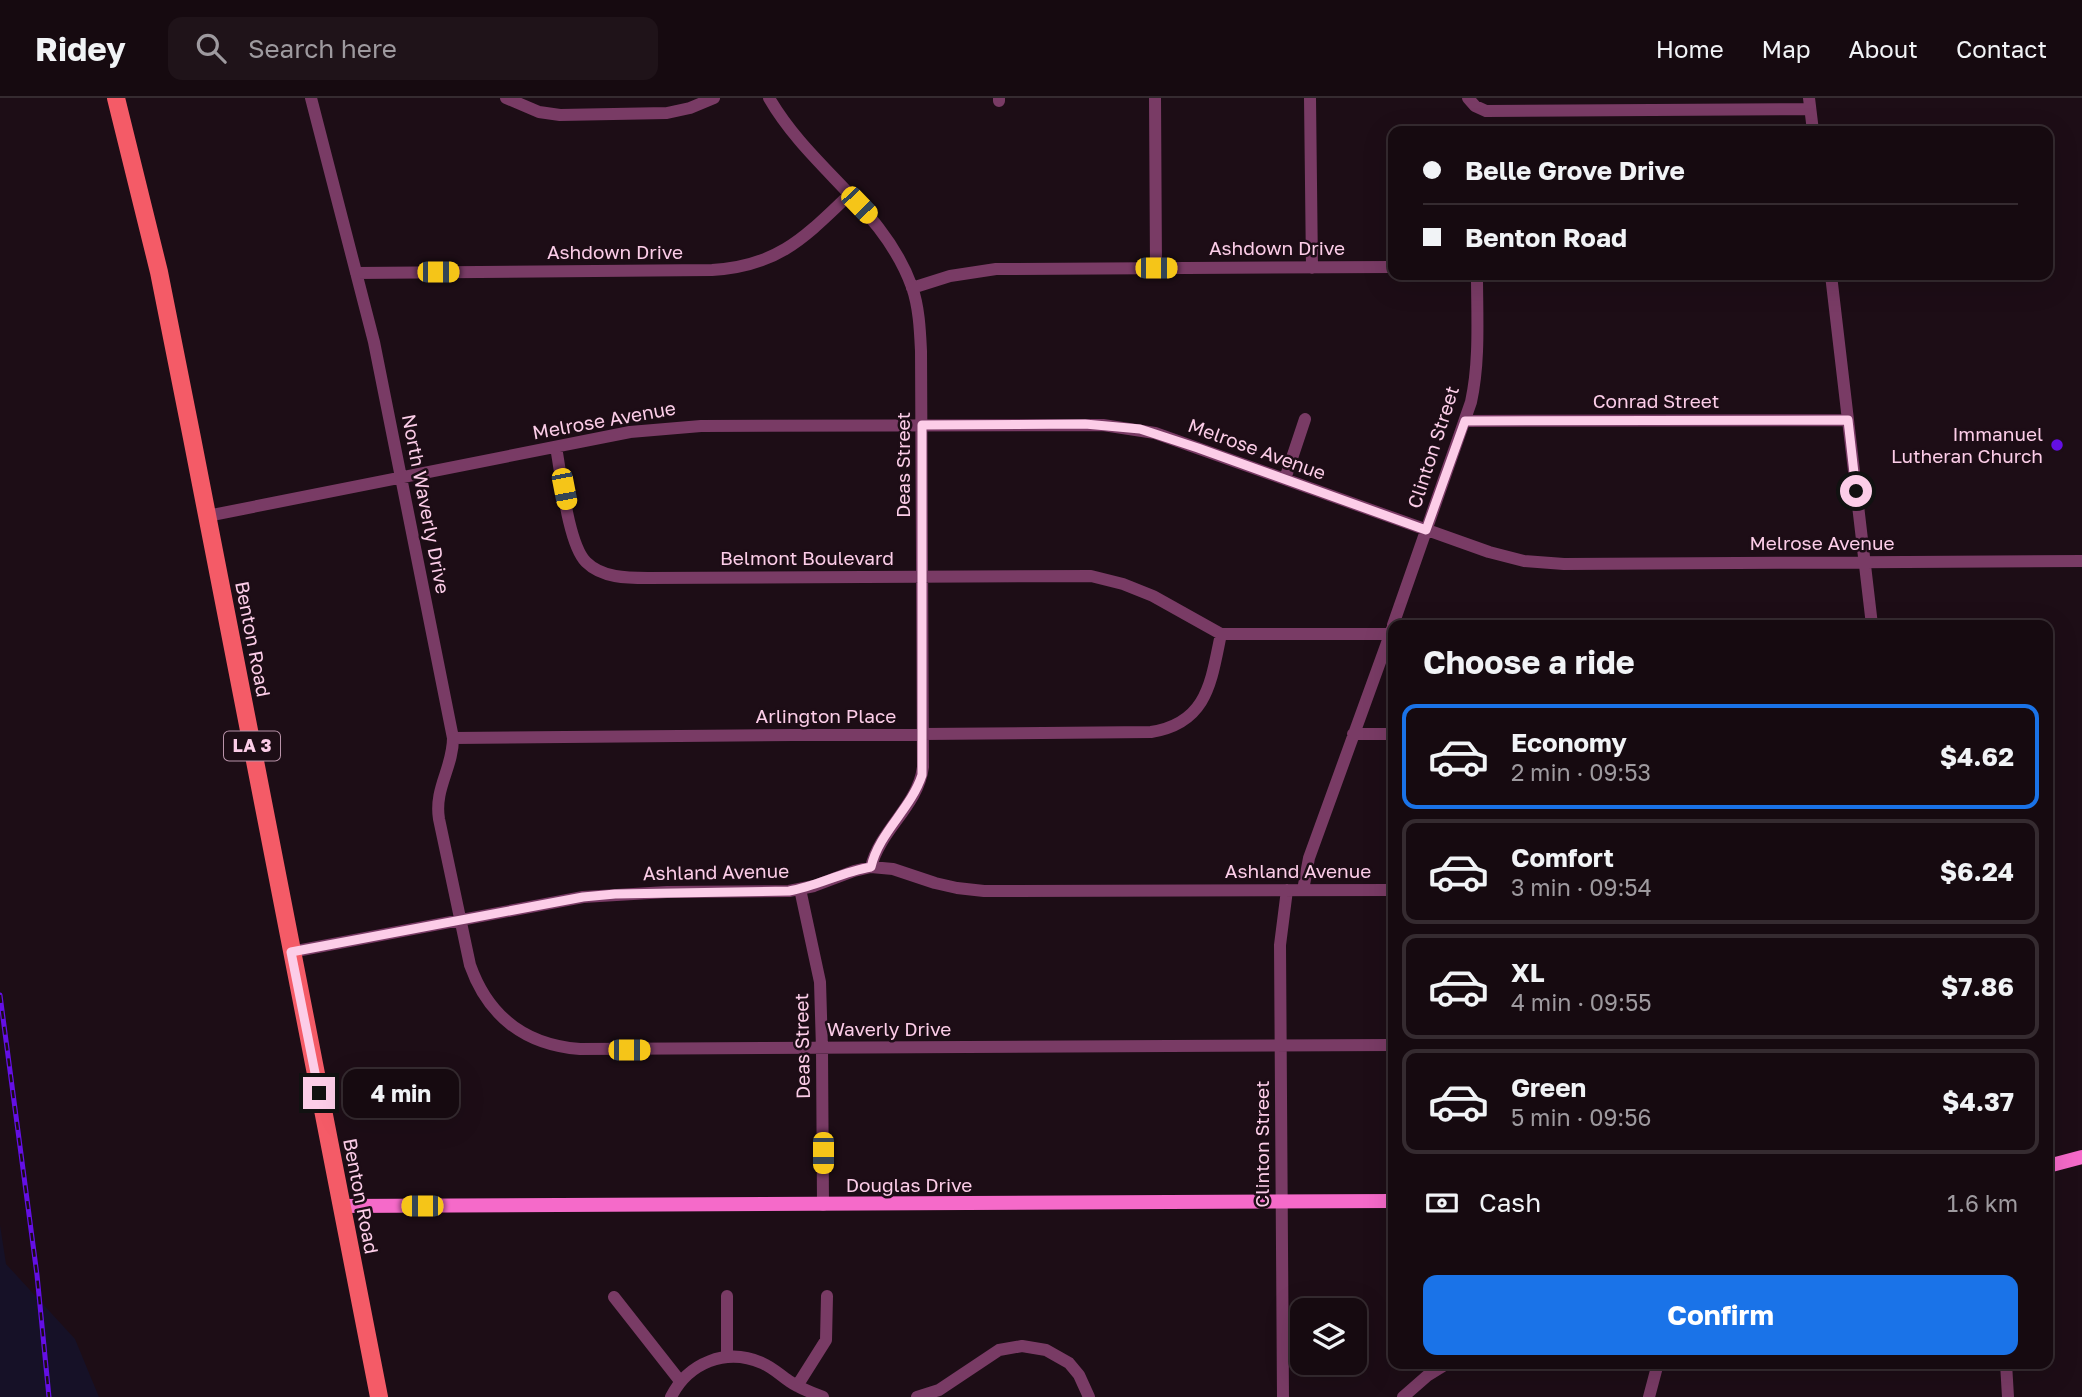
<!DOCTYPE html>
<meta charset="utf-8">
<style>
body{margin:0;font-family:"Golos Text",sans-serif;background:#1f1319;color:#f1f3f6;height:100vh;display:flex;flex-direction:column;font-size:26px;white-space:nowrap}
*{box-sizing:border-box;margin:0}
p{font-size:23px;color:#9e9a9f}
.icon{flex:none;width:38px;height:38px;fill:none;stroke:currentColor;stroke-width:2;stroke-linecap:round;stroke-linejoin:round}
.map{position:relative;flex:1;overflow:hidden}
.drawer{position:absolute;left:1388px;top:522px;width:665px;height:749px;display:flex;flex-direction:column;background:#160a10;border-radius:14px;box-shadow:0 7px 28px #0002,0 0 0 2px #352b30}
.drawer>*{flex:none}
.guide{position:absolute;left:1388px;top:28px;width:665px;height:154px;border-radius:14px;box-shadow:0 7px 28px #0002,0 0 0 2px #352b30;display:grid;align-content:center;height:154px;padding:0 35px;background:#160a10}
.controls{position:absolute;left:1290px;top:1200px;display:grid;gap:14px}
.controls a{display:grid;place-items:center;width:77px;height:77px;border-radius:14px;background:#160a10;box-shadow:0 7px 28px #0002,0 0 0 2px #352b30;font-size:35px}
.end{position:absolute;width:32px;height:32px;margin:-16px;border:9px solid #fccde8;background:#111;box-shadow:0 0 0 4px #111}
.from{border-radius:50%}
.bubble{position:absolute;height:49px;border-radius:14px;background:#160a10;box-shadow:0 7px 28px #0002,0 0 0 2px #352b30;font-size:23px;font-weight:700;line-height:49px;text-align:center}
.car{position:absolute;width:21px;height:42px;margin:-21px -10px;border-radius:9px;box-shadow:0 0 5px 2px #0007;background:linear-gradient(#f5c518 24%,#345 0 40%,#f5c518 0 76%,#345 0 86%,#f5c518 0)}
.guide b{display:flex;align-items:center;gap:24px;height:66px;font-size:26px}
.guide b+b{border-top:2px solid #352b30}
.guide i{width:18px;height:18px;background:#f1f3f6}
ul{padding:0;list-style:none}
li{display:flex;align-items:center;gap:21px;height:105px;margin:0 14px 10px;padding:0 21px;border:4px solid #352b30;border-radius:14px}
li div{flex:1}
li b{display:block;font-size:26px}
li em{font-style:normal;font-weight:700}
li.active{border-color:#1a73e8}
li>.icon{width:63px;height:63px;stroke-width:1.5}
h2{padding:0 35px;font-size:32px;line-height:84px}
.pay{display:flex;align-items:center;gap:18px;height:77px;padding:0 35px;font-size:26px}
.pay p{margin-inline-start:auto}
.action{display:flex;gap:14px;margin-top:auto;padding:14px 35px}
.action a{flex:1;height:80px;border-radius:14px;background:#1a73e8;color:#fff;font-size:28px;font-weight:700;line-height:80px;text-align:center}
header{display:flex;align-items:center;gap:42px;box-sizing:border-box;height:98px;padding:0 35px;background:#160a10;border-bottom:2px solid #352b30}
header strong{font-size:33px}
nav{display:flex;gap:38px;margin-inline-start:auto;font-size:24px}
.search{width:490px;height:63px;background:#1f1319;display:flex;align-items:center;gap:18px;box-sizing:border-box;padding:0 24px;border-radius:14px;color:#9e9a9f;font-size:26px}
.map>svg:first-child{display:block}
.green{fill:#161127}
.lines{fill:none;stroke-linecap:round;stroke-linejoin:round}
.street{stroke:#793b65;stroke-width:12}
.secondary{stroke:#f56ac9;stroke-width:14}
.primary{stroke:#f45b67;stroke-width:18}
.rail-casing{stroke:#640fe5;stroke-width:5}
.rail{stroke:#1d0d16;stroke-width:2.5;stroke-dasharray:8;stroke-linecap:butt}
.route{stroke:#fccde8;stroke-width:9}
.poi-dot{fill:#640fe5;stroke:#1d0d16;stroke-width:2.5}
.labels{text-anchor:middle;stroke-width:5;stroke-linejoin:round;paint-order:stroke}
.shield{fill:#1d0d16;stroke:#b993a9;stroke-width:2}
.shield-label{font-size:18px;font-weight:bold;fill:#fccde8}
.street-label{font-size:19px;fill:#fccde8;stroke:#1d0d16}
.poi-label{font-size:19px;fill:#fccde8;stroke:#1d0d16;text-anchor:end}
</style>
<header>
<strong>Ridey</strong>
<div class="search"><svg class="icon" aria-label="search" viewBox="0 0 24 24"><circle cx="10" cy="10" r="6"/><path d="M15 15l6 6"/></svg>Search here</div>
<nav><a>Home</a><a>Map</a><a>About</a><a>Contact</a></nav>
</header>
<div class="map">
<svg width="2082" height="1299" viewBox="0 0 2082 1299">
<rect width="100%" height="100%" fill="#1d0d16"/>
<path class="green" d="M0,1127L6,1166L75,1241L99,1299H0Z"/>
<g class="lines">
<path class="street" d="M311,0L374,244L453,640C453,670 434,690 439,721L470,867C488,918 525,947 580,951L1393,947
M506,0L539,14L560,17L667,15L690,10L714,0
M769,0C810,71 884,111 912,189C919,209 920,232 921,253L923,669C918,708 880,732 871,769
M999,0V3
M1155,0L1156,170
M1310,0L1312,170
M1468,0L1475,8L1486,13L1810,11
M1809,0L1813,33
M356,175L712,172C778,168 804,140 849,97
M1831,177L1872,527
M912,190L950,178L996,171L1393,169
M1465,323L1848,322
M556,349C561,376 568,446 586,464C602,480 627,480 648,480L1091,478L1123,486L1153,498L1221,536H1390
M1285,381L1305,321
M207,418L630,334L701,328L1103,327L1155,335L1489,454L1524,463L1564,466L2082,463
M1393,527L1471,304C1480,263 1477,219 1477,177
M1353,636H1393
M453,640L1151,634C1208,625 1211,583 1221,536
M800,791L820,884L822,951L823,1107
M1303,792L1309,760L1392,531
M291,854L583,799L667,794L789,793L814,788L854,773L871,769L893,771L935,785L957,790L984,793L1393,792
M727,1198V1259
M614,1199L680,1283
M2006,1265L2008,1299
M797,1288L826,1242L827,1198
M671,1299C688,1265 726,1249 762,1265C772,1269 780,1277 789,1283C799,1290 812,1295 823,1299
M917,1299L939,1292L999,1252L1022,1248L1046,1252L1069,1265L1079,1277L1089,1299
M1283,1299L1280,847L1287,792
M1403,1299L1427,1278L1448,1265
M1649,1299L1658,1265"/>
<path class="secondary" d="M2048,1068L2082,1059
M341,1108L1393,1103"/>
<path class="primary" d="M116,0L159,174L192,340L379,1299"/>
<g class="rail-casing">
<path id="rail" d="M0,897L37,1177L49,1299"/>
</g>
<use href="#rail" class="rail"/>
</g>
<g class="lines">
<path class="route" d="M319,995L291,854L583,799L615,796L789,793C817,788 842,774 871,769C879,734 911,711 922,677V327L1085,326L1140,331L1198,350L1426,432L1465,323L1848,322L1856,393"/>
</g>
<circle class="poi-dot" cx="2057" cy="347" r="7"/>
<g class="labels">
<rect class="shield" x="224" y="633.5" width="56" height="29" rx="5"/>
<g class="shield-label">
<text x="252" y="654">LA 3</text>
</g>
<g class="street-label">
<text x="1277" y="157">Ashdown Drive</text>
<text x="615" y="161">Ashdown Drive</text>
<text x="1656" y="310">Conrad Street</text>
<text transform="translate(604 322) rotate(-10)" y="7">Melrose Avenue</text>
<text transform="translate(1433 349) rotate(-72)" y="7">Clinton Street</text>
<text transform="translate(1257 351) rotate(20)" y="7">Melrose Avenue</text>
<text transform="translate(903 367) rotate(-90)" y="7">Deas Street</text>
<text transform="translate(426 406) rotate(79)" y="7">North Waverly Drive</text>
<text x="1822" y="452">Melrose Avenue</text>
<text x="807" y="467">Belmont Boulevard</text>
<text transform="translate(253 541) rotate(79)" y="7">Benton Road</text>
<text x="826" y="625">Arlington Place</text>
<text x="1298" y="780">Ashland Avenue</text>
<text transform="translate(716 774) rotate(-1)" y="7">Ashland Avenue</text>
<text x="889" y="938">Waverly Drive</text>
<text transform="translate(802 948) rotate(-91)" y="7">Deas Street</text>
<text transform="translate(1262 1046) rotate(-90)" y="7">Clinton Street</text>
<text x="909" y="1094">Douglas Drive</text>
<text transform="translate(361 1098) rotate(79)" y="7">Benton Road</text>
</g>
<g class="poi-label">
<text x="2043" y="343">Immanuel<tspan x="2043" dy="22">Lutheran Church</tspan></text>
</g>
</g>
</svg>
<div class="controls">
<a><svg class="icon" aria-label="layers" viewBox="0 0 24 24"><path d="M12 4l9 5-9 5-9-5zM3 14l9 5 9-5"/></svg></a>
</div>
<i class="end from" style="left:1856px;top:393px"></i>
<i class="end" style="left:319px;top:995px"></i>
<div class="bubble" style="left:343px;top:971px;width:116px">4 min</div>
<i class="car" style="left:859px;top:107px;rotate:136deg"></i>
<i class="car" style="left:1156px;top:170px;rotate:90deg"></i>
<i class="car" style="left:438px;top:174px;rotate:90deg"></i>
<i class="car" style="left:564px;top:391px;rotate:169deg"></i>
<i class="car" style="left:629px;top:952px;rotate:90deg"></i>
<i class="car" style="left:823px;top:1055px;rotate:180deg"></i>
<i class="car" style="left:422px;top:1108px;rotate:270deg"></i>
<div class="guide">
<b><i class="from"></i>Belle Grove Drive</b>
<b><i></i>Benton Road</b>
</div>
<section class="drawer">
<h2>Choose a ride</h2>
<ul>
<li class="active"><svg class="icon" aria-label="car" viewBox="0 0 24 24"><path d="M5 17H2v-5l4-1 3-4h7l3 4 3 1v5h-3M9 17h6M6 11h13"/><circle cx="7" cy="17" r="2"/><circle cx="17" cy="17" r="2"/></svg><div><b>Economy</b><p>2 min · 09:53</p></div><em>$4.62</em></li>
<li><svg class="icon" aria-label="car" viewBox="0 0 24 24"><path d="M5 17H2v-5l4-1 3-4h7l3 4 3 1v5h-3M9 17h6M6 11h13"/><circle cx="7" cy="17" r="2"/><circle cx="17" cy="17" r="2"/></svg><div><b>Comfort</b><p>3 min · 09:54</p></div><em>$6.24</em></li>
<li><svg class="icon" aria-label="car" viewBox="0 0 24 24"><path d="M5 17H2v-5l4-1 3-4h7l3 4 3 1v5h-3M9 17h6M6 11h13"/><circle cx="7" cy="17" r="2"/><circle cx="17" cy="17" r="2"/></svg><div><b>XL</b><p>4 min · 09:55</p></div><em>$7.86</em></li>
<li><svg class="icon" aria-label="car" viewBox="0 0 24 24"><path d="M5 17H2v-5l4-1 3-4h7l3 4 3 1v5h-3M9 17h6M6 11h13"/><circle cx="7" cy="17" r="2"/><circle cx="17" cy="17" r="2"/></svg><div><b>Green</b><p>5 min · 09:56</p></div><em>$4.37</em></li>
</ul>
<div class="pay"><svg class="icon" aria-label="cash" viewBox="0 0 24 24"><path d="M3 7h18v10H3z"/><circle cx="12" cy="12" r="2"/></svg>Cash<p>1.6 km</p></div>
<div class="action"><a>Confirm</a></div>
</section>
</div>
